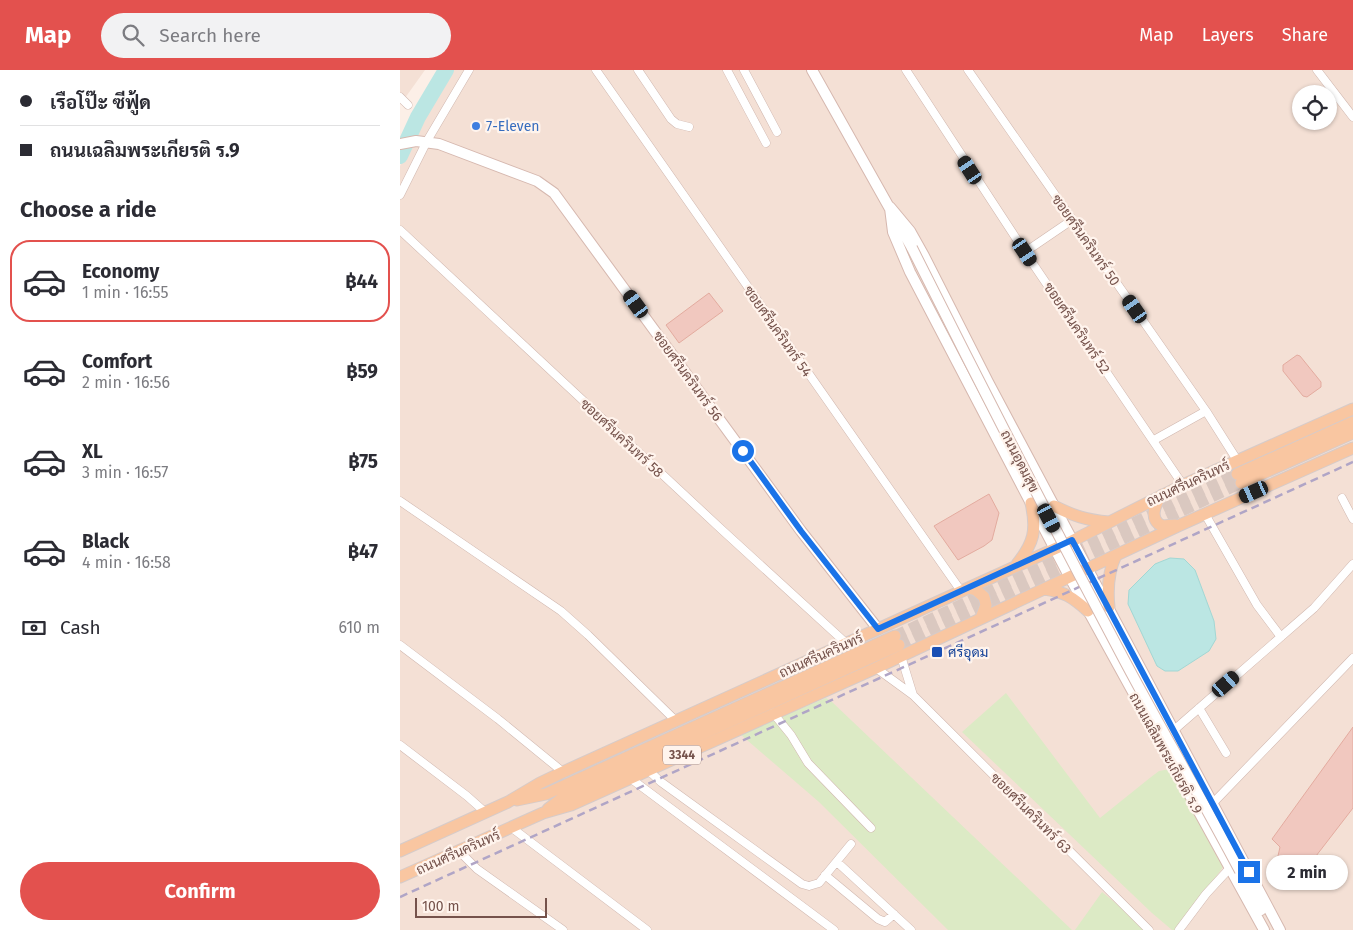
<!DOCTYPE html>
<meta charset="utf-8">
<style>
body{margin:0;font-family:"Fira Sans",Sarabun,sans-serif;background:#f2f2f3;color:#2b2b33;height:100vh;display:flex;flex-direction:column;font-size:19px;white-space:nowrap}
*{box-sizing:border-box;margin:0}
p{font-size:16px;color:#7c7c81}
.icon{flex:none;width:28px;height:28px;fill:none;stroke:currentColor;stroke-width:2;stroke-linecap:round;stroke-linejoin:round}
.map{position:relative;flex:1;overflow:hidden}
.panel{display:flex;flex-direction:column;background:#fff;width:400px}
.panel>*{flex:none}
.top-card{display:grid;align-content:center;height:110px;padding:0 20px;background:#fff}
.tools{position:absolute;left:892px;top:15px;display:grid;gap:10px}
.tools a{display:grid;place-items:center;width:45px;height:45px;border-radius:50%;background:#fff;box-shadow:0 1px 4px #0004;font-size:25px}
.scale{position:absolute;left:15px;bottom:12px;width:132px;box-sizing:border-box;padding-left:5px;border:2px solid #75524b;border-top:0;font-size:14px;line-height:18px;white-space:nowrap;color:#75524b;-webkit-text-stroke:4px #fff4ed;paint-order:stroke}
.end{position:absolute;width:22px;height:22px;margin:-11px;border:6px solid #1a73e8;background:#fff;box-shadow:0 0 0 2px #fff}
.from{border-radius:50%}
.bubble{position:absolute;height:35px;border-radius:18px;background:#fff;box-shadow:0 1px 4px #0004;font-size:16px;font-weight:700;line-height:35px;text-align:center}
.car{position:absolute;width:15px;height:30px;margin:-15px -8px;border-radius:6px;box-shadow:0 0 4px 1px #0007;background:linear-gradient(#222 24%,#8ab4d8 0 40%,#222 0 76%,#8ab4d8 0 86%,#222 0)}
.top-card b{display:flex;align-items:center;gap:18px;height:48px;font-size:19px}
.top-card b+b{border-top:1px solid #e1e1e2}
.top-card i{width:12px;height:12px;background:#2b2b33}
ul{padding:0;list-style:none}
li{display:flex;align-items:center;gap:15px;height:82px;margin:0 10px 8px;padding:0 10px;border:2px solid transparent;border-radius:20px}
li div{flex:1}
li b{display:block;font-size:19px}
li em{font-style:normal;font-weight:700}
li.current{border-color:#e3514e}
li>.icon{width:45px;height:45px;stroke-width:1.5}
h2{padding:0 20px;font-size:22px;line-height:60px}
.pay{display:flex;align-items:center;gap:12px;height:55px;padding:0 20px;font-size:19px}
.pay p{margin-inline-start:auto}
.primary-button{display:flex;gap:10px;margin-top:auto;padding:10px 20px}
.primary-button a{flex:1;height:58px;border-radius:30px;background:#e3514e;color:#fff;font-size:20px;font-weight:700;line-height:58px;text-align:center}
header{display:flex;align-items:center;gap:30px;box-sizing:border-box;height:70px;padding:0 25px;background:#e3514e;color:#fff}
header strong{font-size:24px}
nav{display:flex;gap:28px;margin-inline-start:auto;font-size:18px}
.search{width:350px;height:45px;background:#f2f2f3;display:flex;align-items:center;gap:12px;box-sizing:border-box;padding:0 18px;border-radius:28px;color:#7c7c81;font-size:19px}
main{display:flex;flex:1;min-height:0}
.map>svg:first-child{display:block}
.residential{fill:#f4e0d5;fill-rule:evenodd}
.green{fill:#dceac5}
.water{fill:#bbe6e3;stroke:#a2d7d4}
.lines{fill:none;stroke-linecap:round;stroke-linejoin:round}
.river{stroke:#bbe6e3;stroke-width:16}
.building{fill:#f1c8bf;stroke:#e3ab9f}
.primary-tunnel{stroke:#dac8c0;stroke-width:11;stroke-dasharray:11 5.5;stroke-linecap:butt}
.street-casing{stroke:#d0b7af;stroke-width:9}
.secondary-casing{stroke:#d6b8af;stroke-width:12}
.primary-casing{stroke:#d6cbc9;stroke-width:13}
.street{stroke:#fff;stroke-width:8}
.secondary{stroke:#fff;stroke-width:10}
.primary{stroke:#f9c6a1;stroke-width:11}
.rail{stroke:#b0a5c6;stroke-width:2.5;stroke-dasharray:8 5;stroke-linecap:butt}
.secondary-bridge-casing{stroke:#d6b8af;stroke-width:12;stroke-linecap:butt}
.secondary-bridge{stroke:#fff;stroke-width:10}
.route{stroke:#1a73e8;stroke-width:6}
.shop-dot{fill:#3f7fe0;stroke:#fff4ed;stroke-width:2}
.transit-dot{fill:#1a4fb4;stroke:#fff4ed;stroke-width:2}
.labels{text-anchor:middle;stroke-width:4.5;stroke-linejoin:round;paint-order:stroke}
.shield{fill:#fff4ed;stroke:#9e837c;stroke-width:1}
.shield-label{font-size:12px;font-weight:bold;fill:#75524b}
.shop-label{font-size:14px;fill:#366cbe;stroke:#fff4ed;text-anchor:start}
.street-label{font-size:14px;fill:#75524b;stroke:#fff4ed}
.transit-label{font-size:14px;fill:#164399;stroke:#fff4ed;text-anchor:start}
</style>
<header>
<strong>Map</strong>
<div class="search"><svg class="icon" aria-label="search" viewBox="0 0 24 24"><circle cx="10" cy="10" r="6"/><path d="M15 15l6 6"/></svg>Search here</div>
<nav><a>Map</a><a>Layers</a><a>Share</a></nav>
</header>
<main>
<section class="panel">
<div class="top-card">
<b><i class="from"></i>เรือโป๊ะ ซีฟู้ด</b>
<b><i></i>ถนนเฉลิมพระเกียรติ ร.9</b>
</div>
<h2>Choose a ride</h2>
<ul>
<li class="current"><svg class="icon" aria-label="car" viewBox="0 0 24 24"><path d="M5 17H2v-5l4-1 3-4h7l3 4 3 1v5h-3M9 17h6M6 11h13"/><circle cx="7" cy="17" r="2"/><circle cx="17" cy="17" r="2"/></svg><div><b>Economy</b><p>1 min · 16:55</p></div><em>฿44</em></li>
<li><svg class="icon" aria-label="car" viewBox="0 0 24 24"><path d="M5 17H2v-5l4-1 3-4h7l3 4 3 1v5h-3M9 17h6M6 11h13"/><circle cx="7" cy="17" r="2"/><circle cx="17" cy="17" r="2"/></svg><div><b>Comfort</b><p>2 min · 16:56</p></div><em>฿59</em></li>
<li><svg class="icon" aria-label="car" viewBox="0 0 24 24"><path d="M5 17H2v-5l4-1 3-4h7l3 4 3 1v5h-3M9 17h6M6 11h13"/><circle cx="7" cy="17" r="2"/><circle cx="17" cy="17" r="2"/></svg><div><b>XL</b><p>3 min · 16:57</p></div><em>฿75</em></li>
<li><svg class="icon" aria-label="car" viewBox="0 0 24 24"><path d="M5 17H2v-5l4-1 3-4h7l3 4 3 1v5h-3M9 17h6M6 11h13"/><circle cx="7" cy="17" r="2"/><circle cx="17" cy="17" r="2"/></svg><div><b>Black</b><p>4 min · 16:58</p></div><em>฿47</em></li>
</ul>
<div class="pay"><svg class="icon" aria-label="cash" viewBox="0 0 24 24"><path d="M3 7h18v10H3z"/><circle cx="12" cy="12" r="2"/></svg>Cash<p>610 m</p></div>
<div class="primary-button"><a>Confirm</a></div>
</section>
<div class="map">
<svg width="953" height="860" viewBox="0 0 953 860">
<rect width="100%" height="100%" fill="#fcefe7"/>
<path class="residential" d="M0,0H25L0,35Z
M51,0H953V860H0V96L21,49ZM901,24H929V51H901Z"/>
<path class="green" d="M606,623L700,748L751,707L759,701L770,699L823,797L778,860H772L752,843L562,662Z
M426,628L431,631L672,860H548L419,732L340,664Z
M702,822L734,848L745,860H675Z"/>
<path class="water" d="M770,488L784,489L795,500L814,551L816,569L809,581L778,601H765L757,596L728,534L729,520L755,494Z"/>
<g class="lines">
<path class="river" d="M0,86L18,47L46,0"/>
</g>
<path class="building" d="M309,223L323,241L279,273L266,255Z
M897,285L900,286L921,312V317L907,327L903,326L883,301V295Z
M589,424L599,443L592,470L584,476L558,490L534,456Z
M953,657V738L916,786L911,803L904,801L902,808L881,802L882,797L876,795L880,777L872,769Z"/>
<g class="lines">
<path class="primary-tunnel" d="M495,566L837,404
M499,575L841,413"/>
<g class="street-casing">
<path id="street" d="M196,0L561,521
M238,0L271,49L277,54L289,57
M327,0L366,73
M344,0L377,62
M506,0L625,182L783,415
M568,0L806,341L837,390
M917,0L953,47
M0,27L8,35
M0,125L27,71L69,0
M0,160L321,459L447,574
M625,182L672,150
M754,370L806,341
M942,428L953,449
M0,431L161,541L188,565L276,651
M805,444L857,535L881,567
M0,575L98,649L163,702
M501,586L513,625
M476,598L513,625L749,860
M799,638L826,683
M373,643L391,665L408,693L471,758
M774,660L914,538L953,494
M0,675L67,726L85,742
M248,700L261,712L402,814L409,816L419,813L451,774
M230,708L434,860
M813,733L953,588
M112,758L247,860
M59,781L77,799L163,860
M437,792L511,860
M425,805L478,849L485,852L494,844
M779,860L806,824L829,799"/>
</g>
<g class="secondary-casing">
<path id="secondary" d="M412,0L512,178
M0,74L16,71L39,74L137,111L154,123L401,461L478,559
M490,137L510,161L524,186L588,312L880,860
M490,138L493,162L510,202L669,506L864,860
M840,801L861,840"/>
</g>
<g class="primary-casing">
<path id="primary" d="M837,404L953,352
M841,413L953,363
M762,425C755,433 748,451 763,456C766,456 772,455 775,455
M654,436C674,446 686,450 709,452
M617,494C634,473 637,460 631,433
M568,518L576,520L584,527L586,535L581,548
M644,519C665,522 672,527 688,541
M709,537C707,518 708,502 716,485
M117,730L146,724L495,566
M148,739L165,726L499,575
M0,781L108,732L140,713L163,702L672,471L783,415L953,339
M0,807L143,743L171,735L476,598L780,455L953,378"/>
</g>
<use href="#street" class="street"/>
<use href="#secondary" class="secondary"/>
<use href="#primary" class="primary"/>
<path class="rail" d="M0,827L953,392"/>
<g class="secondary-bridge-casing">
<path id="secondary-bridge" d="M512,178C580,314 649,448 720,582C759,656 801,727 840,801"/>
</g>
<use href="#secondary-bridge" class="secondary-bridge"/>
</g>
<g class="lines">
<path class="route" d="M343,381L401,461L478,559L672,470L849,802"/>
</g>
<circle class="shop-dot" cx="76" cy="56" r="5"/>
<rect class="transit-dot" x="531" y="576" width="12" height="12" rx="2.5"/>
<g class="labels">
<rect class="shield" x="263" y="675.5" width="38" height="19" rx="4"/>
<g class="shield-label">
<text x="282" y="689">3344</text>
</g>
<g class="shop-label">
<text x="86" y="61">7-Eleven</text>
</g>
<g class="street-label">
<text transform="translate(686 170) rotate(55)" y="5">ซอยศรีนครินทร์ 50</text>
<text transform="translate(677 258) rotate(56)" y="5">ซอยศรีนครินทร์ 52</text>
<text transform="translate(378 261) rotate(55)" y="5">ซอยศรีนครินทร์ 54</text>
<text transform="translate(288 306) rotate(54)" y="5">ซอยศรีนครินทร์ 56</text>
<text transform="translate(222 368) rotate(43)" y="5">ซอยศรีนครินทร์ 58</text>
<text transform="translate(620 391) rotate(63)" y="5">ถนนอุดมสุข</text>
<text transform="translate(788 413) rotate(-25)" y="5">ถนนศรีนครินทร์</text>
<text transform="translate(421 585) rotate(-24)" y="5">ถนนศรีนครินทร์</text>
<text transform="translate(766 683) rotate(61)" y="5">ถนนเฉลิมพระเกียรติ ร.9</text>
<text transform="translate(631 743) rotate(45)" y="5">ซอยศรีนครินทร์ 63</text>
<text transform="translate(58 782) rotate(-24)" y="5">ถนนศรีนครินทร์</text>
</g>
<g class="transit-label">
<text x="548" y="587">ศรีอุดม</text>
</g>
</g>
</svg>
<div class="tools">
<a><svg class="icon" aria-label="locate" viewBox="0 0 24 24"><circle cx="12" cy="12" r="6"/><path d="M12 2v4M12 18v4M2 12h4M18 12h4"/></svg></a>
</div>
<div class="scale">100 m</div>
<i class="end from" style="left:343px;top:381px"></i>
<i class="end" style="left:849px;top:802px"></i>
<div class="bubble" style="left:866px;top:785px;width:82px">2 min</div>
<i class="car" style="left:570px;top:100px;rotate:327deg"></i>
<i class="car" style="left:625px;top:182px;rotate:146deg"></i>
<i class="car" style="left:236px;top:234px;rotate:324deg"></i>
<i class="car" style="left:735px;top:239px;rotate:325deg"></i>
<i class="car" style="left:854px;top:422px;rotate:246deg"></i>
<i class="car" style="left:649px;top:448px;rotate:152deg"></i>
<i class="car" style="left:826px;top:614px;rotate:49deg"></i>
</div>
</main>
